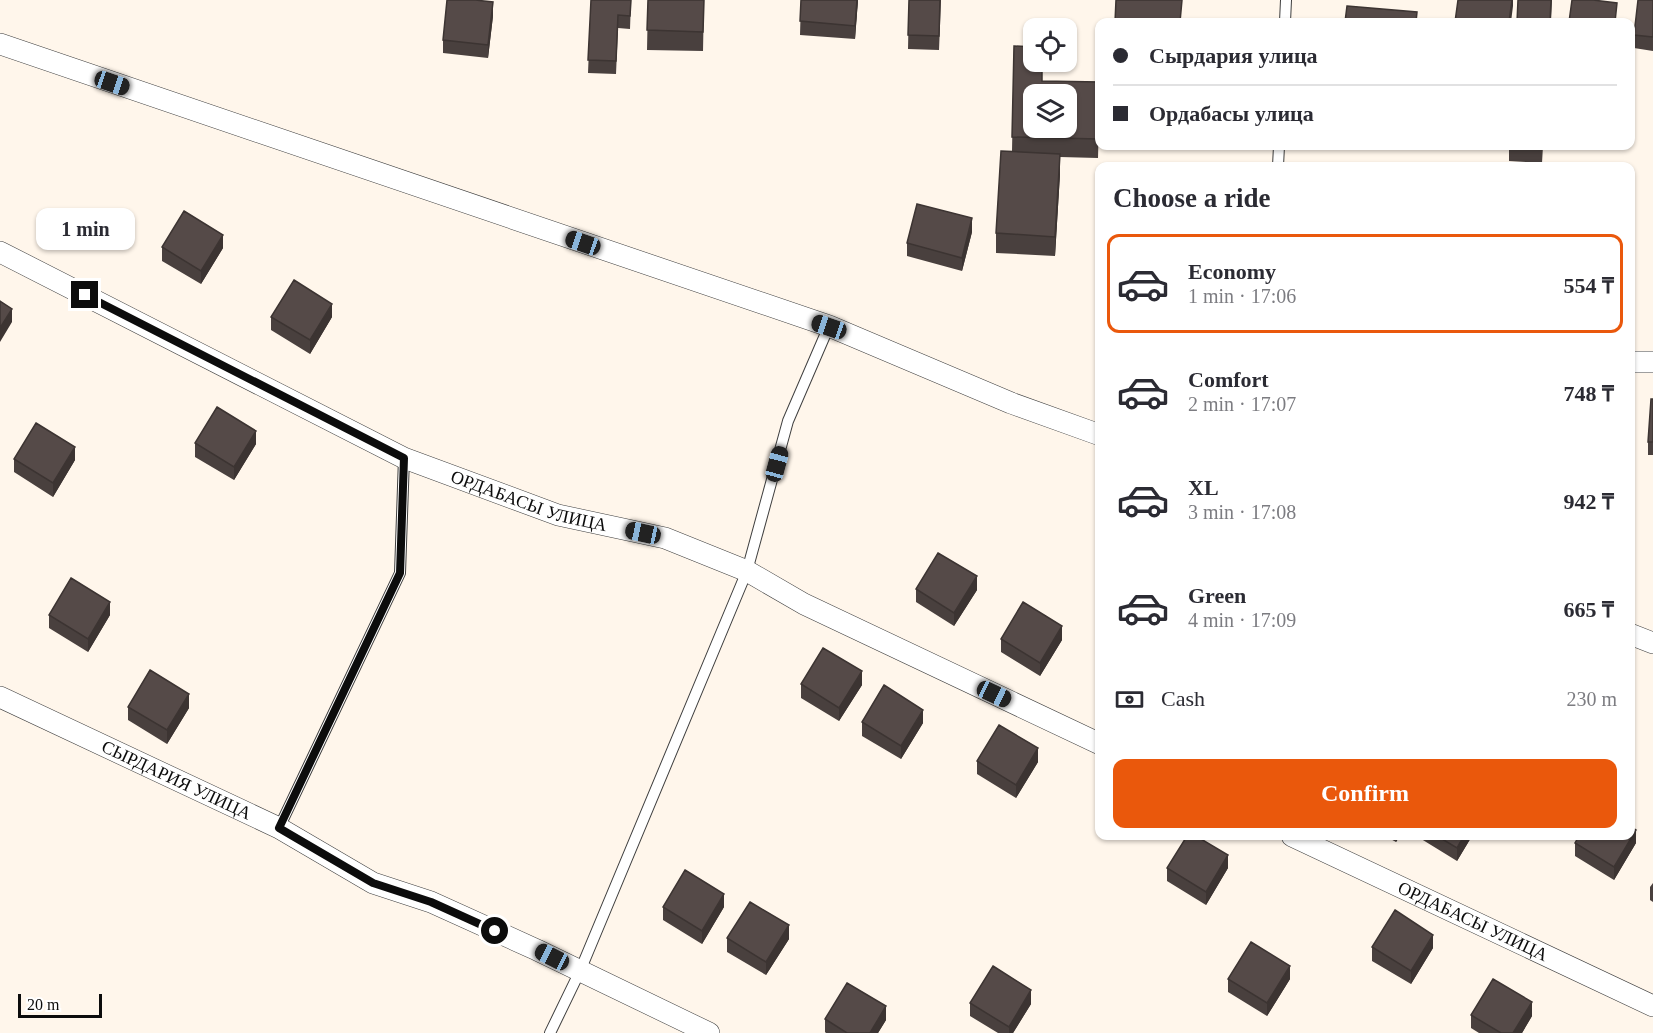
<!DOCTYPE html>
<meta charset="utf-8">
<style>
body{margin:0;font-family:Georgia,serif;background:#f2f2f3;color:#2b2b33;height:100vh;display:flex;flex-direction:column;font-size:22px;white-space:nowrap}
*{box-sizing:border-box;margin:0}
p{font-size:20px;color:#7c7c81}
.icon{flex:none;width:33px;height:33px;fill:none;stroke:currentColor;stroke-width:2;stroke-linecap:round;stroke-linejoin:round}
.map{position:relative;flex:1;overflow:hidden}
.drawer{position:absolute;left:1095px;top:162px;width:540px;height:678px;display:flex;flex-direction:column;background:#fff;border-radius:12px;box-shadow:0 2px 4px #0004}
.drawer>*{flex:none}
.guide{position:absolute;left:1095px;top:18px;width:540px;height:132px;border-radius:12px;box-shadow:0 2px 4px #0004;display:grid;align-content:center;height:132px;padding:0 18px;background:#fff}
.fabs{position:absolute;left:1023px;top:18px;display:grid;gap:12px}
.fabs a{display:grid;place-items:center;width:54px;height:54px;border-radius:12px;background:#fff;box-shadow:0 2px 4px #0004;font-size:30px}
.scale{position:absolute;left:18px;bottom:15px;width:84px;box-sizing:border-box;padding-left:6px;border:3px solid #0c0c0c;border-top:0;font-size:16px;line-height:21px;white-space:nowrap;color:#0c0c0c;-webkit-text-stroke:4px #fff;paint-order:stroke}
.end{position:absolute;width:27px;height:27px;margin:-14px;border:8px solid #0c0c0c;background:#fff;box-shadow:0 0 0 3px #fff}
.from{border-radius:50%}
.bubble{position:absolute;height:42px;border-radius:12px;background:#fff;box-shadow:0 2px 4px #0004;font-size:20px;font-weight:600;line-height:42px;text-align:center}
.car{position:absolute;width:18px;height:36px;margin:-18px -9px;border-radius:8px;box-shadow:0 0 4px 2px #0007;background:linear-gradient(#222 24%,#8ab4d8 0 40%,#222 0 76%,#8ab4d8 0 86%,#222 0)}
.guide b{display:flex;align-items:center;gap:21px;height:57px;font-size:22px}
.guide b+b{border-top:2px solid #e1e1e2}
.guide i{width:15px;height:15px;background:#2b2b33}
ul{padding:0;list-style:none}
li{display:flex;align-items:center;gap:18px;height:99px;margin:0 12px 9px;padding:0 6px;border:3px solid transparent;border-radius:12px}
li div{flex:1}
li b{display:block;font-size:22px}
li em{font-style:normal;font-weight:600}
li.current{border-color:#ea580c}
li>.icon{width:54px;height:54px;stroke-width:1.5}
h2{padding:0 18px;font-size:27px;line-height:72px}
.pay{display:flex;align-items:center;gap:15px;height:66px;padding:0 18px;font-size:22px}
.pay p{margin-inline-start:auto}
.cta{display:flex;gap:12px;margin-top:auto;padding:12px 18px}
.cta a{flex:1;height:69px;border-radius:12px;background:#ea580c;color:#fff;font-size:24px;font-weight:600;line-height:69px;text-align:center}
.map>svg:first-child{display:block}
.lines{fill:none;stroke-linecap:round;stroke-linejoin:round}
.lane-casing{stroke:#3f3f3f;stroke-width:12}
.street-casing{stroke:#3f3f3f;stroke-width:22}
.lane{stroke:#fff;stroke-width:10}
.street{stroke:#fff;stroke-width:21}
.wall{fill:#49403e}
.shaded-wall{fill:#3c3432}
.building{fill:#554a48;stroke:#3c3432;stroke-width:1.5;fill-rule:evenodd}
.route{stroke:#0c0c0c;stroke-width:8}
.labels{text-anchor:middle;stroke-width:6;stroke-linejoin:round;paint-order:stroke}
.street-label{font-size:18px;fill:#0c0c0c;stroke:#fff}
</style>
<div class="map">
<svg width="1653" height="1033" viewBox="0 0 1653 1033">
<rect width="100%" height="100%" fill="#fff6eb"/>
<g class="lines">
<g class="lane-casing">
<path id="lane" d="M1285,22L1286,0
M1278,166L1279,146
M279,828L400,573L404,458
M550,1033L580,971L747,571L788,421L829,326"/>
</g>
<g class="street-casing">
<g id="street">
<path d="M0,44L829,326L1011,403L1100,435"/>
<path id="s1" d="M0,252L404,458L558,515L665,538L747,571L804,604L1100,744"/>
<path d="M1630,362H1653"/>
<path d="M1630,634L1653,643"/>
<path id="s2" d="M0,697L279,828L373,883L431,902L537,950L709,1033"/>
<path id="s3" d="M1292,836L1653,1006"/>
</g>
</g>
<use href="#lane" class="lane"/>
<use href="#street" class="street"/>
</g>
<path class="wall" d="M591,0H631L630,29L618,28L616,74L588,73Z
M648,0H704L703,51L647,50Z
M801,0H858L855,39L800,35Z
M909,0H941L939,50L908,49Z
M1653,0V51L1634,48V35Z
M493,16L488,58L443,53V40Z
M1014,46L1042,81L1100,82L1098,158L1060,157V174L1055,256L996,253V233L1012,151Z
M1509,146H1543L1542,163L1509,161Z
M972,232L962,271L907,256V243Z
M162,247L223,248L201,284L162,261Z
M271,317H332L310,354L271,330Z
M1653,399V455H1648V442Z
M195,443L256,444L234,480L195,457Z
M14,459L75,460L53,497L14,472Z
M916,589L977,590L954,626L916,602Z
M49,615H110L88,652L49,628Z
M1001,639L1062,640L1040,676L1001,652Z
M801,684L862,685L839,721L801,698Z
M128,707L189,708L167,744L128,720Z
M862,722L923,723L901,759L862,736Z
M977,761L1038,762L1016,798L977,774Z
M1385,836H1400L1396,842Z
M1418,836H1472L1457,861L1418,837Z
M1575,843H1636L1614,880L1575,856Z
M1167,868H1228L1206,905L1167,881Z
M1653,883V902L1650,900V887Z
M663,907H724L702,944L663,920Z
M727,938L789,939L766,975L727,952Z
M1372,947L1433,948L1411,984L1372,961Z
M1228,979H1290L1267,1016L1228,992Z
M970,1003L1031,1004L1013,1033H998L970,1016Z
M1471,1015L1532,1016L1522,1033H1479L1471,1028Z
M825,1019L886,1020L878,1033H826L825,1032Z"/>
<path class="shaded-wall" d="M857,0H858L855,39V26Z
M1512,0H1513V6L1511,22H1509Z
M1551,0H1552L1551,22H1550Z
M493,2V16L488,58V45Z
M1060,154V174L1055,256V237Z
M972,218V232L962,271V258Z
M223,235V248L201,284V271Z
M332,304V317L310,354V340Z
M12,309V322L0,342V328Z
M256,431V444L234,480V467Z
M75,447V460L53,497V483Z
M977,576V590L954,626V613Z
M110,602V615L88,652V639Z
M1062,626V640L1040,676V663Z
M862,671V685L839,721V708Z
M189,694V708L167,744V730Z
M923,710V723L901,759V746Z
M1038,748V762L1016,798V785Z
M1636,830V843L1614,880V867Z
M1396,836H1400L1396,842Z
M1464,836H1472L1457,861V848Z
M1228,855V868L1206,905V892Z
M724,894V907L702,944V931Z
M789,925V939L766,975V962Z
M1433,935V948L1411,984V971Z
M1290,966V979L1267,1016V1003Z
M1031,990V1004L1013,1033H1009V1027Z
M1532,1002V1016L1522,1033H1513Z
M886,1006V1020L878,1033H870Z"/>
<path class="building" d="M447,0H475L493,2L488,45L443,40Z
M591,0H631L630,16L618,15L616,61L588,60Z
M648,0H704L703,32L647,30Z
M801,0H857L855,26L800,21Z
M909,0H940L939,36L908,35Z
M1116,0H1182L1180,22H1115Z
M1458,0H1512L1509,22H1455Z
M1518,0H1551L1550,22H1517Z
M1572,0H1593L1617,3L1615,22H1569Z
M1638,0H1653V37L1634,35Z
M1347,6L1417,12L1416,22H1345Z
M1014,46L1034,47V62H1042V81L1100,82L1098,139L1012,137ZM1034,94H1066V128H1034Z
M1001,151L1060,154L1055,237L996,233Z
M917,204L972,218L962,258L907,243Z
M184,211L223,235L201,271L162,247Z
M294,280L332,304L310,340L271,317Z
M0,301L12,309L0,328Z
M1651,399H1653V442H1648Z
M217,407L256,431L234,467L195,443Z
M36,423L75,447L53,483L14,459Z
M938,553L977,576L954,613L916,589Z
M71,578L110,602L88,639L49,615Z
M1023,602L1062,626L1040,663L1001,639Z
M823,648L862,671L839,708L801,684Z
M150,670L189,694L167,730L128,707Z
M884,685L923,710L901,746L862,722Z
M999,725L1038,748L1016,785L977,761Z
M1630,826L1636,830L1614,867L1575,843L1579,836H1630Z
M1187,836H1196L1228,855L1206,892L1167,868Z
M1437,836H1464L1457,848Z
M685,870L724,894L702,931L663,907Z
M750,902L789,925L766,962L727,938Z
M1395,910L1433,935L1411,971L1372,947Z
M1251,942L1290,966L1267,1003L1228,979Z
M993,966L1031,990L1009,1027L970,1003Z
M1493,979L1532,1002L1513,1033H1501L1471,1015Z
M847,983L886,1006L870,1033H847L825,1019Z"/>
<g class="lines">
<path class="route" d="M85,295L404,458L400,573L279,828L373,883L431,902L495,931"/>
</g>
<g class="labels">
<g class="street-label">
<text dy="6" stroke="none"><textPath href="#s1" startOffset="586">ОРДАБАСЫ УЛИЦА</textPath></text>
<text dy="6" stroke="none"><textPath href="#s2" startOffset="195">СЫРДАРИЯ УЛИЦА</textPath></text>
<text dy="6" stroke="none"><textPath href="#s3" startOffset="200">ОРДАБАСЫ УЛИЦА</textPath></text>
</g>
</g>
</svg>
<div class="fabs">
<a><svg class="icon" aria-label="locate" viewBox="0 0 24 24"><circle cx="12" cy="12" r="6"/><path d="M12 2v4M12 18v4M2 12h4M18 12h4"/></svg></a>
<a><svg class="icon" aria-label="layers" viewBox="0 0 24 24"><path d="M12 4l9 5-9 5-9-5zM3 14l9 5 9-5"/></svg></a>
</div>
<div class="scale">20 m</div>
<i class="end from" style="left:495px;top:931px"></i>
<i class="end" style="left:85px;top:295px"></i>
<div class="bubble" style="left:36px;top:208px;width:99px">1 min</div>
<i class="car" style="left:112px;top:83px;rotate:109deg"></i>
<i class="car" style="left:583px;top:243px;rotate:289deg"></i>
<i class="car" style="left:829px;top:327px;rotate:289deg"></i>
<i class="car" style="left:777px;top:464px;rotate:15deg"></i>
<i class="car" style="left:643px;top:533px;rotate:282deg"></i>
<i class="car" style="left:994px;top:694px;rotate:115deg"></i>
<i class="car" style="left:552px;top:957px;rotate:297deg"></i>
<div class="guide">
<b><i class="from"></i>Сырдария улица</b>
<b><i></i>Ордабасы улица</b>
</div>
<section class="drawer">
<h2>Choose a ride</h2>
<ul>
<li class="current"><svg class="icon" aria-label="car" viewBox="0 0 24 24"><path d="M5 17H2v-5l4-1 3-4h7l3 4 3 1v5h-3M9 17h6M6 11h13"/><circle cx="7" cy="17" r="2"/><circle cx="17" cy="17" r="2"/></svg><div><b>Economy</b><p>1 min · 17:06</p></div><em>554 ₸</em></li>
<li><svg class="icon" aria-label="car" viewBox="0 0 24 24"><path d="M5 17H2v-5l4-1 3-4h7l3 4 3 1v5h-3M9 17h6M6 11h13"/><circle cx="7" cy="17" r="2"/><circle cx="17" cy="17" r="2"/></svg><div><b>Comfort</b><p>2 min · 17:07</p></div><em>748 ₸</em></li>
<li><svg class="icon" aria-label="car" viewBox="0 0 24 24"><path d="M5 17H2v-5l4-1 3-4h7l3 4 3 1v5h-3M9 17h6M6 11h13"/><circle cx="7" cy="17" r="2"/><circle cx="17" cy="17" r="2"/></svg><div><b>XL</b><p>3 min · 17:08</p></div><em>942 ₸</em></li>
<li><svg class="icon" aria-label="car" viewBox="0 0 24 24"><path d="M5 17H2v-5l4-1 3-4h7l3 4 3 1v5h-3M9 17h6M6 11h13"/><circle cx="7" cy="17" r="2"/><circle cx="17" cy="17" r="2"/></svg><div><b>Green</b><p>4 min · 17:09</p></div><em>665 ₸</em></li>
</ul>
<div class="pay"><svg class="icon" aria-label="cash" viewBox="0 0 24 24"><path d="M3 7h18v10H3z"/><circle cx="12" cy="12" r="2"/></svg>Cash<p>230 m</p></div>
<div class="cta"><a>Confirm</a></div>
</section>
</div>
